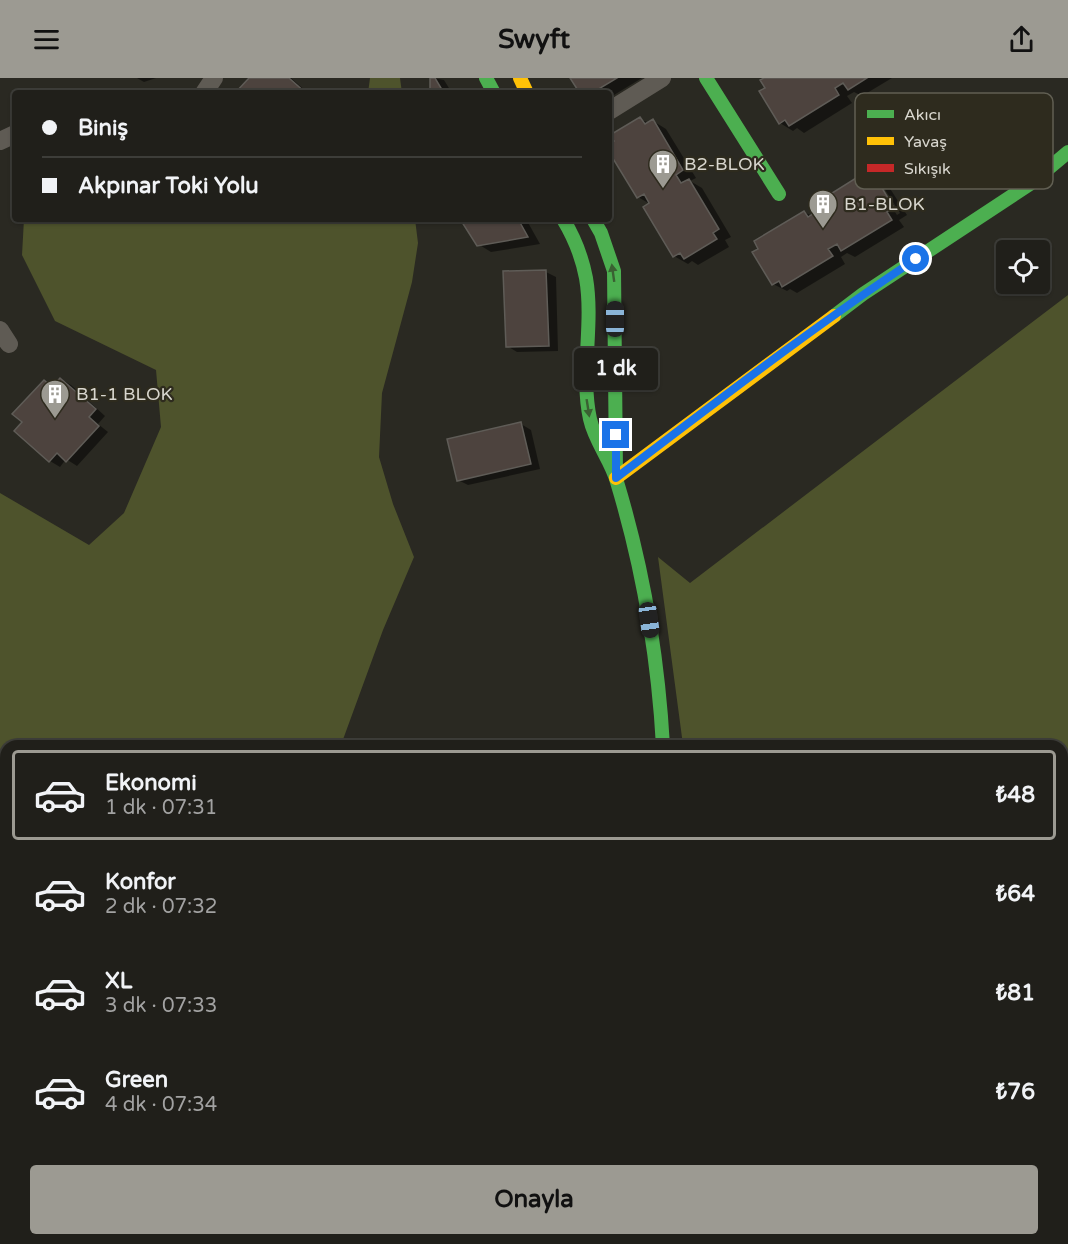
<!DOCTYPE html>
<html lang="tr">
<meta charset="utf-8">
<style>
body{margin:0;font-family:"Varela Round",sans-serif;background:#282723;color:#f1f3f6;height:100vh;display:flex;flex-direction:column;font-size:22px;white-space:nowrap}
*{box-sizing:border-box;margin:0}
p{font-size:20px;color:#a2a2a2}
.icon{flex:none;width:33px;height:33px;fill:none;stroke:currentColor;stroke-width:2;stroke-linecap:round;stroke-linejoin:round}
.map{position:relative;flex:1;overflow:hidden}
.details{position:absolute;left:0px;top:662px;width:1068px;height:506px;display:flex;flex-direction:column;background:#201f1a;border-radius:18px 18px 0 0;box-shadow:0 2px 4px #0004,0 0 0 2px #3d3d39}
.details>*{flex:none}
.top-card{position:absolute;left:12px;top:12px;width:600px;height:132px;border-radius:6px;box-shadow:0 2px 4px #0004,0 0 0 2px #3d3d39;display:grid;align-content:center;height:132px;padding:0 30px;background:#201f1a}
.tools{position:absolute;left:996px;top:162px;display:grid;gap:12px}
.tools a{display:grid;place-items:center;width:54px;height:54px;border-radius:6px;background:#201f1a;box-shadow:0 2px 4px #0004,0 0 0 2px #3d3d39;font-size:30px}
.end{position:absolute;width:27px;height:27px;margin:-14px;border:8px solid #1a73e8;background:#fff;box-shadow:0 0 0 3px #fff}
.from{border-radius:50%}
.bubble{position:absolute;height:42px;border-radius:6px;background:#201f1a;box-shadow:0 2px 4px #0004,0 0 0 2px #3d3d39;font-size:20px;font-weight:700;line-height:42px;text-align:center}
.car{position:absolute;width:18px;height:36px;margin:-18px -9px;border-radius:8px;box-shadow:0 0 4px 2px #0007;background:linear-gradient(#222 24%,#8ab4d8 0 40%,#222 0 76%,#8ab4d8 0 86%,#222 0)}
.top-card b{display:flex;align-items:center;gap:21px;height:57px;font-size:22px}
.top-card b+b{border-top:2px solid #3d3d39}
.top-card i{width:15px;height:15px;background:#f1f3f6}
ul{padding:10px 0 0;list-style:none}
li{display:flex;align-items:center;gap:18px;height:90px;margin:0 12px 9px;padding:0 18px;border:3px solid transparent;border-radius:6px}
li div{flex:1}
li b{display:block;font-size:22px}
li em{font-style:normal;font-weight:700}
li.active{border-color:#9c9a92}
li>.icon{width:54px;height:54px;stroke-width:1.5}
.cta{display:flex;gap:12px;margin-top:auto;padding:12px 30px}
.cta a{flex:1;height:69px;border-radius:6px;background:#9c9a92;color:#111;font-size:24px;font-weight:700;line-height:69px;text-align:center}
header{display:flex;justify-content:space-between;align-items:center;height:78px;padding:0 30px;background:#9c9a92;color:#111;font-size:27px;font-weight:700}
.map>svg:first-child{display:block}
.green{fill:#4e532c}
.shadow{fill:#0007;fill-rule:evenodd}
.building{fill:#4d433e;stroke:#5f5c57;stroke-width:1.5}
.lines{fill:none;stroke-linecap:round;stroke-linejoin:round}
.street{stroke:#5f5b54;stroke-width:18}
.fast{stroke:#4caf50;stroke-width:14}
.slow{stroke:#ffc107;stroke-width:14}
.jam{stroke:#c62828;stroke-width:14}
.oneway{fill:#3a6032}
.route{stroke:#1a73e8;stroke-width:8}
.labels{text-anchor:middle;stroke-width:4.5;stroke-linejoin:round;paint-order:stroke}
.poi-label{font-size:18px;fill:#d9d7cf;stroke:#2e2b1e;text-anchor:start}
.key{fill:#2e2b1e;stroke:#615f53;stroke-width:1.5}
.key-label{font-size:16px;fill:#d9d7cf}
</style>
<header><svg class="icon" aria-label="menu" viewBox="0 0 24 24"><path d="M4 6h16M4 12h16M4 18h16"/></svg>Swyft<svg class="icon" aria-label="share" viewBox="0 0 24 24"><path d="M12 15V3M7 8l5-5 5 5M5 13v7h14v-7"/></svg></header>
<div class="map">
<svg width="1068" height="1166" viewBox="0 0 1068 1166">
<rect width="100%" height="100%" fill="#2a2922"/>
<path class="green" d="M370,0H400L402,15H368Z
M24,141H415L418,165L412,204L382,315L379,379L393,426L414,479L383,552L341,667L6,668V1092L0,1094V415L89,467L124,435L161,349L156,292L55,243L22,177Z
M1068,217V1166H583L585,1161H1062V668L683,667L658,479L690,505Z"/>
<path class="shadow" d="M137,0H156L144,4Z
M251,0H291L308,15H237Z
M432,0L444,2L452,15H431Z
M572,0H642L609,20V15H583Z
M767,0H892L862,18L854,14L847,18L852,25L804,55L797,50L793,53L780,45L767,10Z
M640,41L649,45L653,43L666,51L696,100L690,103L702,110L731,159L725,162L729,169L698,187L692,183L688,186L674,178L650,126L638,119L609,71V68Z
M864,97L889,109L907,137L899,142L904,149L855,179L847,175L841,179L845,186L797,215L790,211L787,213L773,206L804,134L812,138ZM880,110H884L900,135L897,137Z
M462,141H526L540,166L491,174L478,166Z
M546,194L556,199L558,273L517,274L507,268Z
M61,301L71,307L105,338L98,346L108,354L77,388L66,381L60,389L50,383L16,353L24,344L44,304L54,309Z
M521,346L531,352L540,391L468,407L458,402Z"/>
<path class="building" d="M249,0H289L306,15H235Z
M430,0H435L444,15H430Z
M570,0H617L592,15H588L586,11L579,14Z
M764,0H867L848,12L843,5L835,10L839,17L789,48L785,42L779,46L759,13L765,10L760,2Z
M640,39L645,46L653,41L683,92L676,97L681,105L689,101L719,151L713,155L717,161L684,181L680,175L673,179L643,129L649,125L644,116L637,120L609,74V66L614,63L610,57Z
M864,95L869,103L876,100L894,130L887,134L892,142L841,173L837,166L828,171L833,178L782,209L779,203L772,207L752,174L758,171L754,163L804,133L808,139L817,133L813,127Z
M460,141H518L528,159L477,168Z
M546,192L549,268L506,269L503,193Z
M60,300L96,331L89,339L99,348L66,384L57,375L49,384L14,353L22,344L12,336L44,302L52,309Z
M521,344L531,386L457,403L447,361Z
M186,1161H259L271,1166H184Z"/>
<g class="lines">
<path class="street" d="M204,15L214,0
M609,33L662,0
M0,63L15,56
M0,252L9,266"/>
<path class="fast" d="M486,0L494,15
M706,0L779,116
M563,141C574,159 582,179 586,200C594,247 580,295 590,341C595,364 611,382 617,404C643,490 658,578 663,668
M593,141L601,155L614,193L616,394
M834,238L863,216L1030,106L1068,74"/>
<path class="slow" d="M520,0L527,15
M616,400L834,238"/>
<path class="jam" d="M566,1166L569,1161"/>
</g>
<defs><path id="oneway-solid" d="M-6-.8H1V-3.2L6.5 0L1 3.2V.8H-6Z" transform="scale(1.5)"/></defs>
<g class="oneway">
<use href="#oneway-solid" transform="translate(613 195) rotate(-98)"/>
<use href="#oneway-solid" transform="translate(588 330) rotate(81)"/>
</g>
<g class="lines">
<path class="route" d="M616,357V400C715,325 813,249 916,181"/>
</g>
<defs>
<g id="building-pin" transform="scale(1.5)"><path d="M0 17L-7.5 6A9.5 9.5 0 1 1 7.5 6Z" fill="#9c9a92" stroke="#2e2b1e"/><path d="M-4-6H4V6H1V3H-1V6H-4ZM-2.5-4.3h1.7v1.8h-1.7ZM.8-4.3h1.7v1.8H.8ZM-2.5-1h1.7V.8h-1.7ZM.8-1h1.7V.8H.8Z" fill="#fff"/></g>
</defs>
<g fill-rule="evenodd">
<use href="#building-pin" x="663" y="86"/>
<use href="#building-pin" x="823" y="126"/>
<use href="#building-pin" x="55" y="316"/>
</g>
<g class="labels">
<g class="poi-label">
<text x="684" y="92">B2-BLOK</text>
<text x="844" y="132">B1-BLOK</text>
<text x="76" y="322">B1-1 BLOK</text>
</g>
</g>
<rect x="855" y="15" width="198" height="96" rx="9" class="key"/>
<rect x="867" y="32" width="27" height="8" fill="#4caf50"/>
<rect x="867" y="59" width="27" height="8" fill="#ffc107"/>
<rect x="867" y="86" width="27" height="8" fill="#c62828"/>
<g class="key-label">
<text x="904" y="42">Akıcı</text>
<text x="904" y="69">Yavaş</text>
<text x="904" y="96">Sıkışık</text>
</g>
</svg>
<div class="tools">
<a><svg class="icon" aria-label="locate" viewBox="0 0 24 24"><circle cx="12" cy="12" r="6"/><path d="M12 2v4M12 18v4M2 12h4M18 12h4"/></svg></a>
</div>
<i class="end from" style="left:916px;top:181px"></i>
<i class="end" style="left:616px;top:357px"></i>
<div class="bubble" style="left:574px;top:270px;width:84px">1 dk</div>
<i class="car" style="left:615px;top:241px;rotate:0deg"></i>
<i class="car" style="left:649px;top:542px;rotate:172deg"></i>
<div class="top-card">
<b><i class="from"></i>Biniş</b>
<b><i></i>Akpınar Toki Yolu</b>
</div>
<section class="details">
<ul>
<li class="active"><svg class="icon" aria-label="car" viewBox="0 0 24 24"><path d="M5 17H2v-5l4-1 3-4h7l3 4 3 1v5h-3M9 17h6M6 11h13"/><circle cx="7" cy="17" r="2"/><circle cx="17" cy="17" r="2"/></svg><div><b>Ekonomi</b><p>1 dk · 07:31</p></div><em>₺48</em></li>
<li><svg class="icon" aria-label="car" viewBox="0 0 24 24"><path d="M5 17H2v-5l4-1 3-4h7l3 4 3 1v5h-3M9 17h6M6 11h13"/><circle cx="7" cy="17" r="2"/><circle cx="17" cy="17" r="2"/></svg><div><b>Konfor</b><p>2 dk · 07:32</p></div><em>₺64</em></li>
<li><svg class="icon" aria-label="car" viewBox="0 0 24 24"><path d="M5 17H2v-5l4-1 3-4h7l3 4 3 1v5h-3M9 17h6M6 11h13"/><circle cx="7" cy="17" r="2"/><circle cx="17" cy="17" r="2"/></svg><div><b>XL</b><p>3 dk · 07:33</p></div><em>₺81</em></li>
<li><svg class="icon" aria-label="car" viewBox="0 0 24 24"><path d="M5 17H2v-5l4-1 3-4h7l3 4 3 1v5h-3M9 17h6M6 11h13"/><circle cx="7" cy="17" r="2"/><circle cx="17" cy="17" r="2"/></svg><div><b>Green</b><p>4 dk · 07:34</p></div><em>₺76</em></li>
</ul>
<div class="cta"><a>Onayla</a></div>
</section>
</div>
